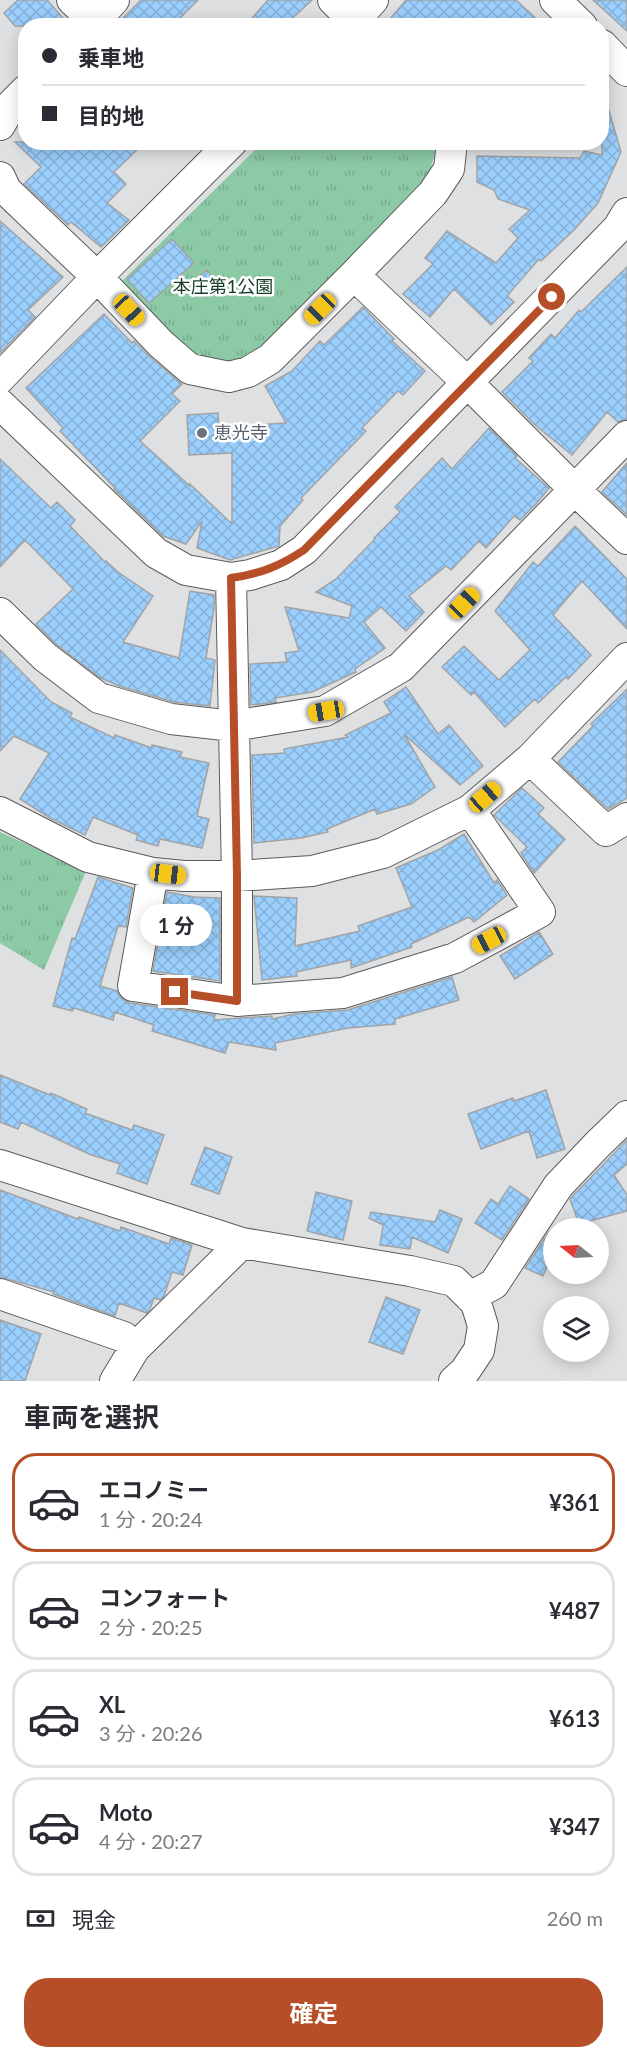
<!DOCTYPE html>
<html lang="ja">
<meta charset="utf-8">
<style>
body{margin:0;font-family:Lato,"Noto Sans JP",sans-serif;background:#f7f7f7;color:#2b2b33;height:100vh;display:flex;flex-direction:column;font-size:22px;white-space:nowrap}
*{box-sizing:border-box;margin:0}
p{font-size:20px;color:#7c7c81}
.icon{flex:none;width:33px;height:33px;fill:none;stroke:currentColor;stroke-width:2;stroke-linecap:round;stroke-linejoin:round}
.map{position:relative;height:1381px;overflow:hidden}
.side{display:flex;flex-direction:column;background:#fff;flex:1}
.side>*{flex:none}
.top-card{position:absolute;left:18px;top:18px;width:591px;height:132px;border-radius:24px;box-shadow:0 3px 15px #0003;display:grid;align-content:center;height:132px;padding:0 24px;background:#fff}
.needle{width:39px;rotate:288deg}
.buttons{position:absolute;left:543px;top:1218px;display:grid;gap:12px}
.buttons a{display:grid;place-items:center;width:66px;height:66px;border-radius:50%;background:#fff;box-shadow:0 3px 15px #0003;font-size:30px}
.end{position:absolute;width:27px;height:27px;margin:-14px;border:8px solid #b64f28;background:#fff;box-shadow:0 0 0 3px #fff}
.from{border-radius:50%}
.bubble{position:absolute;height:42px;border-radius:21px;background:#fff;box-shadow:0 3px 15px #0003;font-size:20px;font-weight:700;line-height:42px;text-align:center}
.car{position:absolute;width:18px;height:36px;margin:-18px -9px;border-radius:8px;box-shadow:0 0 4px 2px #0007;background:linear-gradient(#f5c518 24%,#345 0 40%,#f5c518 0 76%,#345 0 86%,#f5c518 0)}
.top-card b{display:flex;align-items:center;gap:21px;height:57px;font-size:22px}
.top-card b+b{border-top:2px solid #e1e1e2}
.top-card i{width:15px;height:15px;background:#2b2b33}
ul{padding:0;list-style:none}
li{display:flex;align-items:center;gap:18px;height:99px;margin:0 12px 9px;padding:0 12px;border:3px solid #e1e1e2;border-radius:24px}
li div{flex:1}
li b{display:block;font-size:22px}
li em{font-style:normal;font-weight:700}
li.on{border-color:#b64f28}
li>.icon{width:54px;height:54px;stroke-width:1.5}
h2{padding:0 24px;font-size:27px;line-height:72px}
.pay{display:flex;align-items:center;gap:15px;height:66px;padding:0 24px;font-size:22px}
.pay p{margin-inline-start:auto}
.primary-button{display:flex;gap:12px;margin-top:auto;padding:12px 24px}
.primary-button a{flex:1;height:69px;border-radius:24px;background:#b64f28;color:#fff;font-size:24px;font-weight:700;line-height:69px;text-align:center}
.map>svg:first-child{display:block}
.park{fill:url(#park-tufts)}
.building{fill:url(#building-cross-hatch);stroke:#a2a3a4;stroke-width:1.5}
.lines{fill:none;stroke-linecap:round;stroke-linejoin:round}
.minor-casing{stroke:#5a5b5c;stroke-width:32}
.minor{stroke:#fff;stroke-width:30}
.route{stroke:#b64f28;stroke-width:8}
.worship-dot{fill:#6b7280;stroke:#fff;stroke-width:2}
.labels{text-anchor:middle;stroke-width:5;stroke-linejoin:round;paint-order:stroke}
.park-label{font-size:18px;fill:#163b27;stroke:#fff}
.worship-label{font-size:18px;fill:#5b616d;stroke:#fff;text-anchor:start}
</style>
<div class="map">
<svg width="627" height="1381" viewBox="0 0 627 1381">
<defs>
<pattern id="park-tufts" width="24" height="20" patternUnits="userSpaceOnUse" patternTransform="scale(1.5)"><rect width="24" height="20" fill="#8bcaa5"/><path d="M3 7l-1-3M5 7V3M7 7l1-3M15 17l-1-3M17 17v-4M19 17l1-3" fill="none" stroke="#77ac8d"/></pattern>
<pattern id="building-cross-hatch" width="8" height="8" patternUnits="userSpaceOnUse" patternTransform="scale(1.5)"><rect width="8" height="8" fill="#9bcffe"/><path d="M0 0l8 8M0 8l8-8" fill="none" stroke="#84b1d8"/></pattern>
</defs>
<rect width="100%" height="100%" fill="#dfe0e2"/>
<path class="park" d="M262,143H438L427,180L256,360L197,363L119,284Z
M0,832L86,871L44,970L0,943Z"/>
<path class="building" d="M18,0H47L70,26H15L4,13Z
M141,0H198L172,26H115Z
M268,0H312L284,26H245Z
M406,0H516L544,26H384Z
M593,0H627V31Z
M607,104L621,152L598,203L574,230L541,261L539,259L507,296L514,302L491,325L454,289L430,317L403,294L433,264L425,258L447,231L496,263L518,238L509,229L530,210L498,199L494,190L477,182V156L580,158L584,151L602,155V105Z
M15,142H145L114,172L126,184L107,203L129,220L101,247L71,222L68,225L24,184L41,167Z
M0,221L63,277L28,310L35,317L0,353Z
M172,239L194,263L149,303L127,279Z
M627,267V419L618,422L607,412L572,455L535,425L502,392L533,361L529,358L551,334L555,338L579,310L581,312Z
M207,270L220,286L206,298L192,282Z
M363,307L394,339L392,341L425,371L403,395L398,391L362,428L366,431L301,498L303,500L280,526L279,546L230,560L197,548L202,521L186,544L163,536L114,489L115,488L60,431L63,428L26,388L104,314L132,343L134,341L150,357L182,384L172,394L180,401L140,441L190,486V484L232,524V453L189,455L187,415L218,413L219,427L286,423L265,386L292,371L320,341L324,345Z
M489,428L517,456L515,458L549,488L536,504L520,520L514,516L486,548L479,541L451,570L446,566L409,596L424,612L406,631L381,607L364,622L385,648L355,669L356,672L312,692L275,698L276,702L251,705L250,664L287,662L285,653L299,651L285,607L349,618L352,606L316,592L336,579L375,539L374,538L400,512L395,507L442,458L452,469Z
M0,459L51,508L57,502L75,520L70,526L105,562L106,561L118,572L153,596L123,642L179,658L190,591L214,595V608L206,658L215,660L210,706L174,702L119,686L99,677L56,644L36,624L73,589L25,540L0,567Z
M627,463V515L602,492Z
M575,526L627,579V629L582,581L553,615L591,655L568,679L566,677L538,703L535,699L505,727L474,692L471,695L442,667L464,646L499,680L530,650L495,611L533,562L538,566Z
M0,650L51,702L72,713L70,717L114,738L115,735L152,748V745L182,752L180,757L209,763L197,816L209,819L202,848L160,839L158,846L136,840L138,835L93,817L85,835L50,818L20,799L49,753L14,736L0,751Z
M406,687L438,734L449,725L483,766L460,785L404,734L435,787L411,804L377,814L375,809L327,829L328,832L301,838L254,843L252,755L285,753L284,749L348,737L345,735L391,713L384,702Z
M627,689V798L608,809L558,762L593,726L591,724Z
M522,788L544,808L538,814L565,839L534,873L521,853L527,847L494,815Z
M464,834L494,883L497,880L507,895L474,922L469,917L411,944L412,947L351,968V960L296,972L297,976L262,980L254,896L297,898L295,946L360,931L358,926L412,907L396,868L438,850Z
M98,877L133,888L126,927L118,926L100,986L117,991L122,999L130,1003L215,1015L214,1020L272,1016V1019L294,1014L348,1010L452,977L459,1000L395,1019V1024L348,1028L275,1043L276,1050L229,1042L225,1053L152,1031L154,1025L115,1012L113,1020L74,1008L72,1011L53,1006L72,938L75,939Z
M167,892L194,897L220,898V981L153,971Z
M539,932L553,954L515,979L500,956Z
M0,1075L50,1095L51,1093L87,1109L85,1113L132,1130L134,1125L164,1135L147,1184L117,1173L120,1164L89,1154L21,1122L18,1129L0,1122Z
M546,1090L565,1149L537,1158L529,1131L481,1149L468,1114L513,1098L514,1101Z
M627,1140V1164L614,1175L627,1195V1211L579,1224L570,1199Z
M205,1147L232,1157L219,1194L191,1184Z
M510,1186L529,1199L502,1240L475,1223L491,1199L498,1204Z
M0,1190L78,1219L79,1217L120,1231L121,1227L169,1244L171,1238L192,1245L183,1275L172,1272L164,1296L160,1300L154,1298L150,1309L147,1313L119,1303L115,1316L53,1294L54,1292L0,1277Z
M316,1192L352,1201L343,1240L307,1231Z
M440,1210L462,1219L448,1253L412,1237L410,1249L380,1245L383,1225L369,1218L371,1212L435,1222Z
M549,1232L554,1234V1251L543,1276L525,1268Z
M386,1297L420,1310L403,1354L369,1342Z
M0,1320L41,1334L25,1381H0Z"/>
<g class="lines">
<g class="minor-casing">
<path id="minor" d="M72,0L94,21
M333,0L359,26
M555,0L582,26
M90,26L114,0
M349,26L373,0
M602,45L627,71
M0,125L12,104L26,90
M0,177L6,190L97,277L161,344L190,369L229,377L248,372L270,359L354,275L433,193L449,169L452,142
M354,275L468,383L575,490L627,539
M0,378L97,277L232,142
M0,404L156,553L186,570L231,578L250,575L281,565L304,550L618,228L627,213
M231,578L237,876V1001
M0,613L45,657L99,698L171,719L233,726L325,711L401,667L627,436
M530,759L606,831L627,818
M0,812L88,857L153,873L184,876H237L312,871L383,853L470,810L530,759L627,658
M153,873L133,986L237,1001L343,993L455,958L540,912L470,810
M0,1165L242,1243L410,1271L454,1281L476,1303L483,1326L479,1350L465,1371L454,1381
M0,1294L124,1337L135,1348
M470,1297L494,1284L558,1186L597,1145L627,1116
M115,1381L135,1348L242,1243"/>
</g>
<use href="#minor" class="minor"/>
</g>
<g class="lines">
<path class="route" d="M175,992L237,1001V876L231,578C260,574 280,566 304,550L552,297"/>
</g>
<circle class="worship-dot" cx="202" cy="433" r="6"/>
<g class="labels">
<g class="park-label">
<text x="223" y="293">本庄第1公園</text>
</g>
<g class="worship-label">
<text x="214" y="439">恵光寺</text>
</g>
</g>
</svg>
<div class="buttons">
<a><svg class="needle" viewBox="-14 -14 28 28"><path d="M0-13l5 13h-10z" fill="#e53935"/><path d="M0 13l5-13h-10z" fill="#7c7c81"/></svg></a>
<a><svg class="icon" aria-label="layers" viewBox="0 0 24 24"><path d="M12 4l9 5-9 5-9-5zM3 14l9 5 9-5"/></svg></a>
</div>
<i class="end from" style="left:552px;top:297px"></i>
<i class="end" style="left:175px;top:992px"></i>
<div class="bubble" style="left:140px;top:904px;width:72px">1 分</div>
<i class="car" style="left:320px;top:309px;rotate:225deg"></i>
<i class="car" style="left:129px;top:310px;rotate:137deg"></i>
<i class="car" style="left:464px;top:603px;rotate:44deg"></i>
<i class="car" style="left:326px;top:711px;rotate:261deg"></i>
<i class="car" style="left:485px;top:797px;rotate:49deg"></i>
<i class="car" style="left:168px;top:874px;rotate:97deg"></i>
<i class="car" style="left:489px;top:940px;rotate:242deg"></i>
<div class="top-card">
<b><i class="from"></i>乗車地</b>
<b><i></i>目的地</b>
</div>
</div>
<section class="side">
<h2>車両を選択</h2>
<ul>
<li class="on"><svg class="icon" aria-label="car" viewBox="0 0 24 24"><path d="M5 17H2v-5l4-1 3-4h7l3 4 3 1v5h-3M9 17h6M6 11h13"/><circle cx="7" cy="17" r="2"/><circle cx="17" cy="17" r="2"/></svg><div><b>エコノミー</b><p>1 分 · 20:24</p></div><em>¥361</em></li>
<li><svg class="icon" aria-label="car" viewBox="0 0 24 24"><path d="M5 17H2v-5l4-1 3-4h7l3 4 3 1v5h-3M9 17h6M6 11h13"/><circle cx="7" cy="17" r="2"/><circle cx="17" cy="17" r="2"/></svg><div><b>コンフォート</b><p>2 分 · 20:25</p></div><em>¥487</em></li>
<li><svg class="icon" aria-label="car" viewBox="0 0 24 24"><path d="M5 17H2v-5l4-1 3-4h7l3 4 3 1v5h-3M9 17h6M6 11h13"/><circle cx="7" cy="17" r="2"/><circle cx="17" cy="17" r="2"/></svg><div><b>XL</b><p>3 分 · 20:26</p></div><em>¥613</em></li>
<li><svg class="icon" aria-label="car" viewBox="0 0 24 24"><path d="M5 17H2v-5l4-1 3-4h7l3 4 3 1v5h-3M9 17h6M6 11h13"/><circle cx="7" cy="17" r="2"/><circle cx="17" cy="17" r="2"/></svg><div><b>Moto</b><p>4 分 · 20:27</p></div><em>¥347</em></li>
</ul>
<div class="pay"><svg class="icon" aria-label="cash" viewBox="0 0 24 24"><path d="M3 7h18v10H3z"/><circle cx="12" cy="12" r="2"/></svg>現金<p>260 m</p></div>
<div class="primary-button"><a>確定</a></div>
</section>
